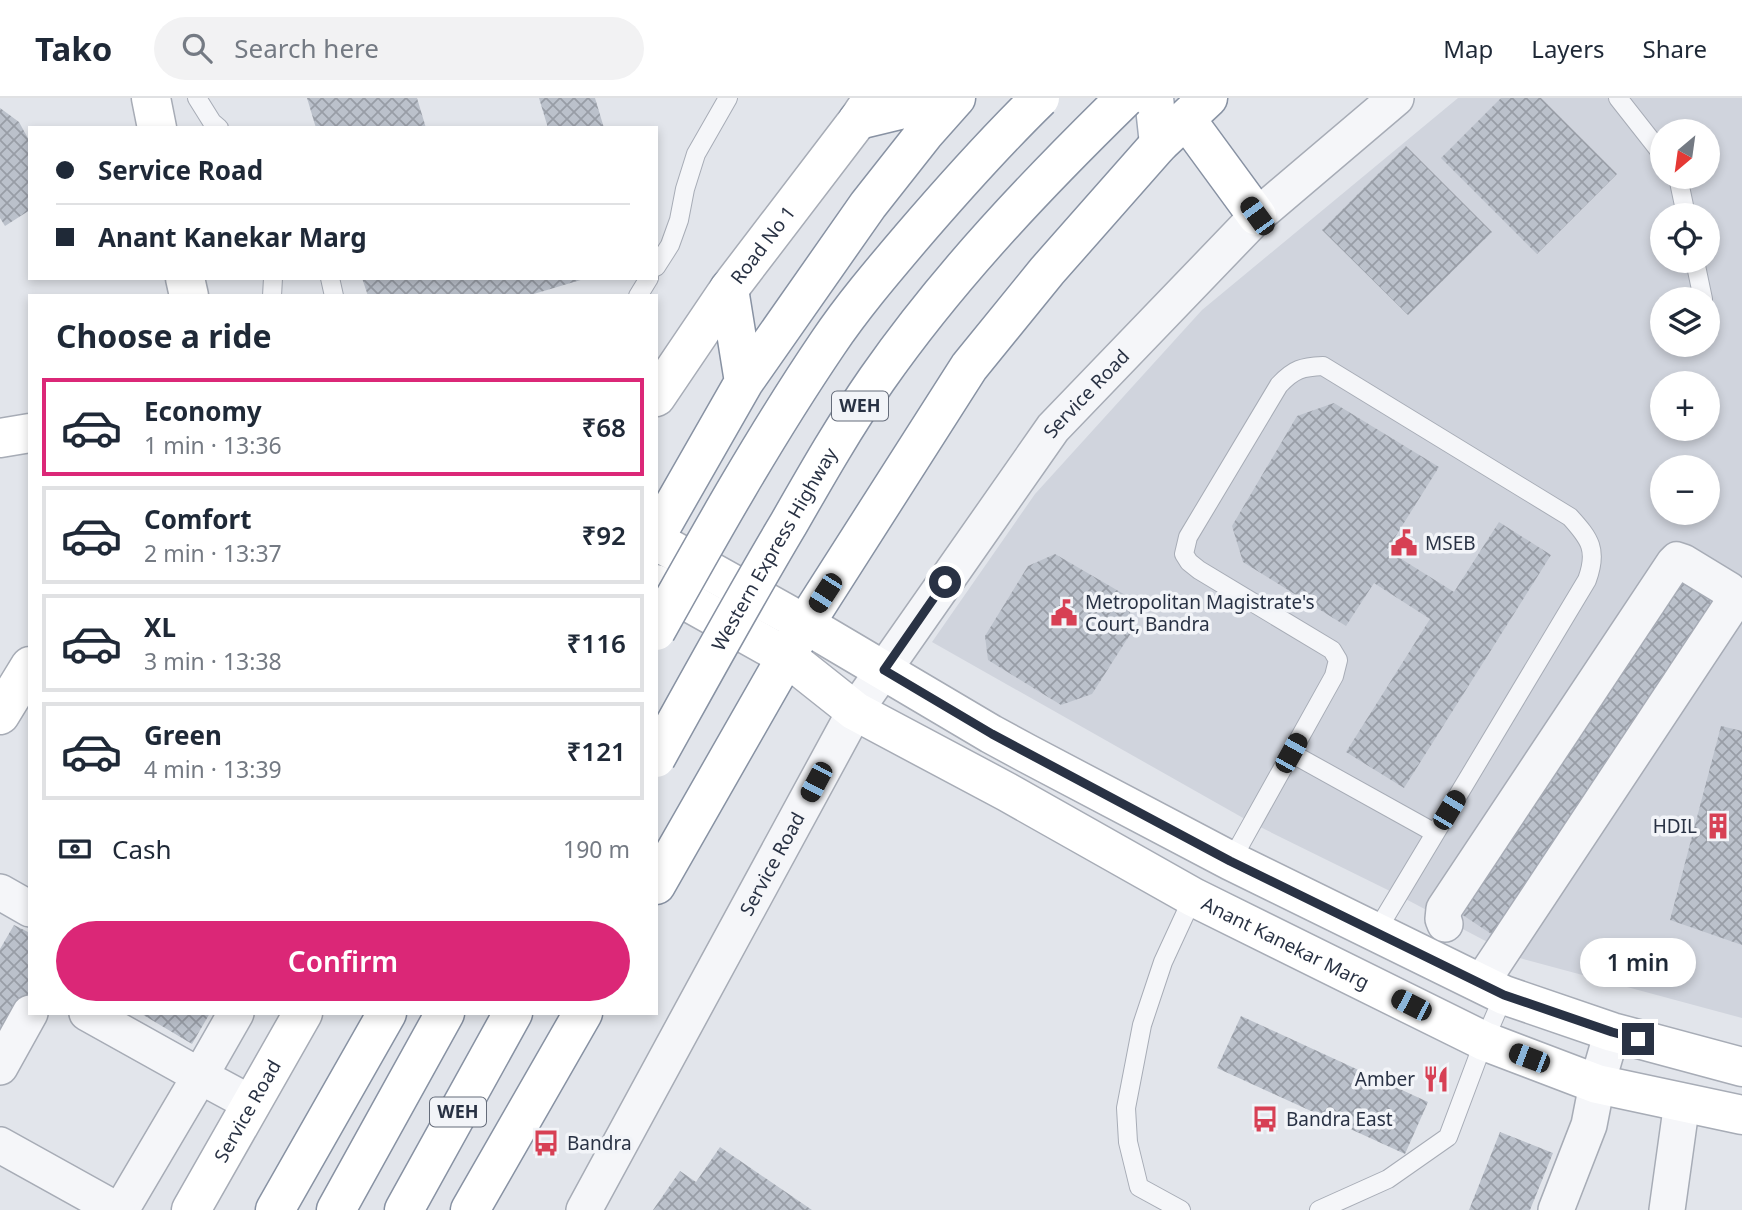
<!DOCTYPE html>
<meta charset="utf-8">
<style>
body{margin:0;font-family:"Noto Sans",sans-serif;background:#f2f2f3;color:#1f2937;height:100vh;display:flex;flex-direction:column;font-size:26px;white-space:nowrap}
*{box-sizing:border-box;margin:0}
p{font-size:23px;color:#747a83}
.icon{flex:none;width:38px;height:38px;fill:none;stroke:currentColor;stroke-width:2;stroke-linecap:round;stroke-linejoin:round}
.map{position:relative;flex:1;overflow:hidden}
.side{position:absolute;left:28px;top:196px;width:630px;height:721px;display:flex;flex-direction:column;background:#fff;border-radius:0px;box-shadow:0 4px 10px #0003}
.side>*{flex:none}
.banner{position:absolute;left:28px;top:28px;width:630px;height:154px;border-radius:0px;box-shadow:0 4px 10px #0003;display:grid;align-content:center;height:154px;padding:0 28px;background:#fff}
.needle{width:46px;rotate:209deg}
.buttons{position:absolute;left:1650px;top:21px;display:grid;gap:14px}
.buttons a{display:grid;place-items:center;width:70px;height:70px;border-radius:50%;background:#fff;box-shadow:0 4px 10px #0003;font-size:35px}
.end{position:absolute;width:32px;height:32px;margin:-16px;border:9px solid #293244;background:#fff;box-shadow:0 0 0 4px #fff}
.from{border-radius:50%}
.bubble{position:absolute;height:49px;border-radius:24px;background:#fff;box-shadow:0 4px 10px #0003;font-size:23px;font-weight:600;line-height:49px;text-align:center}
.car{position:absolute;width:21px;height:42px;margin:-21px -10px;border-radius:9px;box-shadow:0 0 5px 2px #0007;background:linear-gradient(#222 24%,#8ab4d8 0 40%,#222 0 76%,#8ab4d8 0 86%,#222 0)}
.banner b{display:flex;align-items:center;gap:24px;height:66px;font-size:26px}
.banner b+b{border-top:2px solid #e0e1e3}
.banner i{width:18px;height:18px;background:#1f2937}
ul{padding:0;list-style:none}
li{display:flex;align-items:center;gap:21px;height:98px;margin:0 14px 10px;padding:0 14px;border:4px solid #e0e1e3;border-radius:0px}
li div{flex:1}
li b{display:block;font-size:26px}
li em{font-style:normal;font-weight:600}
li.on{border-color:#db2777}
li>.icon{width:63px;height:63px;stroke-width:1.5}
h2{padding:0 28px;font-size:32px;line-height:84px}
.pay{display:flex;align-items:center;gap:18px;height:77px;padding:0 28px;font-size:26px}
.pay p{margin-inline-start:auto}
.action{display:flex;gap:14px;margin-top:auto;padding:14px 28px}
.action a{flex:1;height:80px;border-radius:42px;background:#db2777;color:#fff;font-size:28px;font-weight:600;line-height:80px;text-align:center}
header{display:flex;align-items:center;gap:42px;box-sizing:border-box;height:98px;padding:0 35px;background:#fff;border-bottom:2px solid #e0e1e3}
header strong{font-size:33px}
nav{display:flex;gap:38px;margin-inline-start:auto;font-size:24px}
.search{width:490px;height:63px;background:#f2f2f3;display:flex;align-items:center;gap:18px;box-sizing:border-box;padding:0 24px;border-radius:38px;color:#747a83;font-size:26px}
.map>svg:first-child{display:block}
.built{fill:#d0d4dd;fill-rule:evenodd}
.building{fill:url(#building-cross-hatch)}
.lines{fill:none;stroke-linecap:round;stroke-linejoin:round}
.lane-casing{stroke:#a7acb6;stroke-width:20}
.street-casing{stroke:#a7acb6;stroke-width:38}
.secondary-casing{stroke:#a7acb6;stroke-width:41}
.primary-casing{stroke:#a0a9b8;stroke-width:41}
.highway-casing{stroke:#8892a3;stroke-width:41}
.lane{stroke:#f5f6f9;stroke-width:18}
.street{stroke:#f5f6f9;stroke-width:35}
.secondary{stroke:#fff;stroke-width:38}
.primary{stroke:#fff;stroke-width:38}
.highway{stroke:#fff;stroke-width:38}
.highway-bridge-casing{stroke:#8892a3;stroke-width:41;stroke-linecap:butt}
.highway-bridge{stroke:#fff;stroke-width:38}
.route{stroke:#293244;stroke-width:9}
.labels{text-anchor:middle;stroke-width:7;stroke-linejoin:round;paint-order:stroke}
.shield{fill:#f2f4f8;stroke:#656c7a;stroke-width:2}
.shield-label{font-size:18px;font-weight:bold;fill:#293244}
.street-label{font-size:19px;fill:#293244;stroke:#f2f4f8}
.poi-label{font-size:19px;fill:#293244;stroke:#f2f4f8;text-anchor:start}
</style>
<header>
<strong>Tako</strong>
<div class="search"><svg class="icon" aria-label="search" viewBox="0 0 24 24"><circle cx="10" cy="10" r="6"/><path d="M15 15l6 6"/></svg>Search here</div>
<nav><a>Map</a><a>Layers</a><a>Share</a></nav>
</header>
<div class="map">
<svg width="1742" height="1112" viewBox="0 0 1742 1112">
<defs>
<pattern id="building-cross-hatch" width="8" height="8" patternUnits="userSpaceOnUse" patternTransform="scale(1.75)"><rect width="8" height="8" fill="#bbc1cb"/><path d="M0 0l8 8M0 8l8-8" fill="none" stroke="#989da6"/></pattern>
</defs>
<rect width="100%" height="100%" fill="#e2e5eb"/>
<path class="built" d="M1458,0H1742V920L1516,859L1398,797L1252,725L932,544L1035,396L1202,212ZM1662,33H1708V79H1662ZM1662,117H1708V163H1662ZM1662,201H1708V247H1662ZM1662,285H1708V331H1662ZM1662,369H1708V415H1662Z"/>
<path class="building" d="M307,0H417L426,30H316Z
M539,0H595L604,30H548Z
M1501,0H1541L1617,76L1537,156L1441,60Z
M0,10L19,24L30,44V112L5,128L0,120Z
M1406,48L1492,134L1408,217L1322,132Z
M362,180H583L584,181L527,198H368Z
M1334,305L1439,369L1387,452L1454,494L1499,424L1551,457L1404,690L1346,654L1430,521L1374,485L1346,528L1243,464L1232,428L1297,318Z
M1055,456L1127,498L1133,532L1092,596L1061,607L988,562L985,538L1028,468Z
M1678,470L1725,501L1502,843L1455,812Z
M1721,628L1742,633V847L1670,822Z
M14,827L30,835V894L0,945V851Z
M140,915H210L192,946Z
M1241,918L1428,1004L1405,1056L1217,970Z
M1500,1034L1553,1055L1530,1112H1469Z
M720,1049L812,1112H653L680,1073L696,1084Z"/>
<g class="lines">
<g class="lane-casing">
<path id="lane" d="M197,0L212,24L219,30
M1618,0L1662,56
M1678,79L1686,117
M1695,163L1703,201
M656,169L670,147L679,122L685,91L696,56L728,0
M330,180L334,198
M272,198L273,180
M638,198L649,180
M1708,229V230
M1291,655L1435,735
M1231,763L1334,578L1338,562L1332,552L1199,472L1189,464L1184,456L1188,439L1279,287C1294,271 1302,269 1323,268L1570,419C1590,441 1598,452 1587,482L1376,834
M1181,1112L1139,1089L1128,1044L1126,1010L1142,927L1163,864L1193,799
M1319,1112L1388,1081L1448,1039L1484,943L1504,897"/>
</g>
<g class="street-casing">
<g id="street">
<path d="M0,794L30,811"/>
<path d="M1445,826L1443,821L1444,811L1674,465L1677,462L1683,464L1729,492L1733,497V503L1729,511L1481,885"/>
<path d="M87,915L200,978L121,1112"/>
<path d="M236,915L200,978L252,1006"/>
<path d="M0,969L30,915"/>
<path d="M0,1047L117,1112"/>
<path id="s1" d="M584,1112L855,613L1053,330L1257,118L1396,0"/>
<path d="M1556,1112L1589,1027L1597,986L1612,934"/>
<path d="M1667,1112L1682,1004"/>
</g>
</g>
<g class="secondary-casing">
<g id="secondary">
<path d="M151,0L157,30"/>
<path d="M185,180L189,198"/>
<path id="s2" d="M656,299L729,191L858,22L873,0"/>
<path d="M0,340L30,335"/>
<path d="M656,443L805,526L991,636L1026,655L1231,763L1504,897L1612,934L1742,969"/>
<path id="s3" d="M656,486L787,559L855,613L1007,694L1193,799L1484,943L1597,986L1742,1017"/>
<path d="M0,617L30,568"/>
<path id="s4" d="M191,1112L303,915"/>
</g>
</g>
<g class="primary-casing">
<path id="primary" d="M1154,0L1159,46"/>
</g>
<g class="highway-casing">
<path id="highway" d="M1186,21L1257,118
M858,22L949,0
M729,191L744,284
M656,438L744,284L868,107L924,36L956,0
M656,787L805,526L969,269L1047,173L1159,46L1208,0
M275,1112L387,915
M336,1112L445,915
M404,1112L513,915
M470,1112L583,915"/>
</g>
<use href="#lane" class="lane"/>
<use href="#street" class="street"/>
<use href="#secondary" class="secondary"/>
<use href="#primary" class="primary"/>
<use href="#highway" class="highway"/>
<g class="highway-bridge-casing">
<g id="highway-bridge">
<path d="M656,533C710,436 765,338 828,245C853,208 882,174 910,141C952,92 995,44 1040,0"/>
<path id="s5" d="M656,660C700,581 743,502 789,425C817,376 845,327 877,281C949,178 1036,87 1125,0"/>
</g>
</g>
<use href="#highway-bridge" class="highway-bridge"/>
</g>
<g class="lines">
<path class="route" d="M945,484L884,572L992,636L1230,763L1504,897L1612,934L1638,941"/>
</g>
<defs>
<g id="civic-bare" transform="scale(2.1)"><path d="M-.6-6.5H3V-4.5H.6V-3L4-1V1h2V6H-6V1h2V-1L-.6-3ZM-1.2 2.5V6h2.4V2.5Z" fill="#d74054" stroke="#f2f4f8" stroke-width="2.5" paint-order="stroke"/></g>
<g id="building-bare" transform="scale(2.1)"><path d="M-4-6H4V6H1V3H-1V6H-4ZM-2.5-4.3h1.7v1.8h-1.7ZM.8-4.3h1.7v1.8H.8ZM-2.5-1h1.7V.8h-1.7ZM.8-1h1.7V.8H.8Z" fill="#d74054" stroke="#f2f4f8" stroke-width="2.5" paint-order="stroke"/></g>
<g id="restaurant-bare" transform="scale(2.1)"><path d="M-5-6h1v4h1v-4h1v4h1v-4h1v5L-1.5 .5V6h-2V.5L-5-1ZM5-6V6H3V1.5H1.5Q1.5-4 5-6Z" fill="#d74054" stroke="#f2f4f8" stroke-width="2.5" paint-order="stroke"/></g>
<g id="bus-bare" transform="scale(2.1)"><path d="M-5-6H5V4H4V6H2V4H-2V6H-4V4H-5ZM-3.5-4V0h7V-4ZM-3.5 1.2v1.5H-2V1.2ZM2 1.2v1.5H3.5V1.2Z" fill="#d74054" stroke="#f2f4f8" stroke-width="2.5" paint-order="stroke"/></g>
</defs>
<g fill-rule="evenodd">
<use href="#civic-bare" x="1404" y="445"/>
<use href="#civic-bare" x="1064" y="515"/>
<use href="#building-bare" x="1718" y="728"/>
<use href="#restaurant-bare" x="1436" y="981"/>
<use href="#bus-bare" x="1265" y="1021"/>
<use href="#bus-bare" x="546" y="1045"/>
</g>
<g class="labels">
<g class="shield">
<rect x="832" y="293.5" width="56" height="29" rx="5"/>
<rect x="430" y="999.5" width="56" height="29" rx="5"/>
</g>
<g class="shield-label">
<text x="860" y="314">WEH</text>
<text x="458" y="1020">WEH</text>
</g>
<g class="street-label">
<text dy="7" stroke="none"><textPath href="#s2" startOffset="186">Road No 1</textPath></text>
<text dy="7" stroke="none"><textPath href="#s1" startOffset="961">Service Road</textPath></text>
<text dy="7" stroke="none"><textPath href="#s5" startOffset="240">Western Express Highway</textPath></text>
<text dy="7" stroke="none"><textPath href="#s1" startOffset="394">Service Road</textPath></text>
<text dy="7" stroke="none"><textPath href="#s3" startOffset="726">Anant Kanekar Marg</textPath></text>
<text dy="7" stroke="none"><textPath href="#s4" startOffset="114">Service Road</textPath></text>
</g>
<g class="poi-label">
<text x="1425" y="452">MSEB</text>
<text x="1085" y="511">Metropolitan Magistrate's<tspan x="1085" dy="22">Court, Bandra</tspan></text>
<text x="1697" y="735" text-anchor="end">HDIL</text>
<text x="1415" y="988" text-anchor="end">Amber</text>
<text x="1286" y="1028">Bandra East</text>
<text x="567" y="1052">Bandra</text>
</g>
</g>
</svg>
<div class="buttons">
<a><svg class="needle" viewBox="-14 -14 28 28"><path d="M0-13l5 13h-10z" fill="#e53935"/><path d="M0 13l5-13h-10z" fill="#747a83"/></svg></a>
<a><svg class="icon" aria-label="locate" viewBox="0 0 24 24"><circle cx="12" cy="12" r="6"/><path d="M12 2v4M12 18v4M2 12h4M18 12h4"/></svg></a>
<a><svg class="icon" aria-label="layers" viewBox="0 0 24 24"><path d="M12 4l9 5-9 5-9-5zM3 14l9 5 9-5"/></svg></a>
<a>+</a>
<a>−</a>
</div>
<i class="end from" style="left:945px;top:484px"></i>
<i class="end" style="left:1638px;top:941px"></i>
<div class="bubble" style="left:1580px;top:840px;width:116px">1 min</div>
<i class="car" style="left:1257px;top:118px;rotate:324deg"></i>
<i class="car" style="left:825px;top:495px;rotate:213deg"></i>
<i class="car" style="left:1291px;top:655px;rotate:29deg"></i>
<i class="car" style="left:816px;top:684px;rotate:208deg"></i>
<i class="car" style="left:1449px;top:712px;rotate:31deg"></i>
<i class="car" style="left:1411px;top:907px;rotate:297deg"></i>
<i class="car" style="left:1529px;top:960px;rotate:291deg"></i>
<div class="banner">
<b><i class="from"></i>Service Road</b>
<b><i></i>Anant Kanekar Marg</b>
</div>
<section class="side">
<h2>Choose a ride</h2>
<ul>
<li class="on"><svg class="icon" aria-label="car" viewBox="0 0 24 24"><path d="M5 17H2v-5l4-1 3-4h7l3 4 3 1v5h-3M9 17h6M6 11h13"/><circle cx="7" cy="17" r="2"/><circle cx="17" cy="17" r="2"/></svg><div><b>Economy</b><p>1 min · 13:36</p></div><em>₹68</em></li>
<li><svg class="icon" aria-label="car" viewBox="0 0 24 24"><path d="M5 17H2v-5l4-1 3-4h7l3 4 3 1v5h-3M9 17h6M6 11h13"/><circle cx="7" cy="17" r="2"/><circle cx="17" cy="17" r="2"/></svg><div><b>Comfort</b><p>2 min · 13:37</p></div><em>₹92</em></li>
<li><svg class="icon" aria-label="car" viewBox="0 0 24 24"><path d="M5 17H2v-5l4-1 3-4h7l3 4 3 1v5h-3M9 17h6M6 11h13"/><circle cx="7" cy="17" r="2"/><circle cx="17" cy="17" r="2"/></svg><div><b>XL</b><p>3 min · 13:38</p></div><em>₹116</em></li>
<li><svg class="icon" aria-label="car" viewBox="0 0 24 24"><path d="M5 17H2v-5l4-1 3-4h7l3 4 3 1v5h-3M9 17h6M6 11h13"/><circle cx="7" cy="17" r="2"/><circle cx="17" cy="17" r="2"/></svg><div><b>Green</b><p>4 min · 13:39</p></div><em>₹121</em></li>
</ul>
<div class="pay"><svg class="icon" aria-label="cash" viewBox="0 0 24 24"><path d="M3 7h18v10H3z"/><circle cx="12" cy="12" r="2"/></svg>Cash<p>190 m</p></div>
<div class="action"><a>Confirm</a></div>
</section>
</div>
